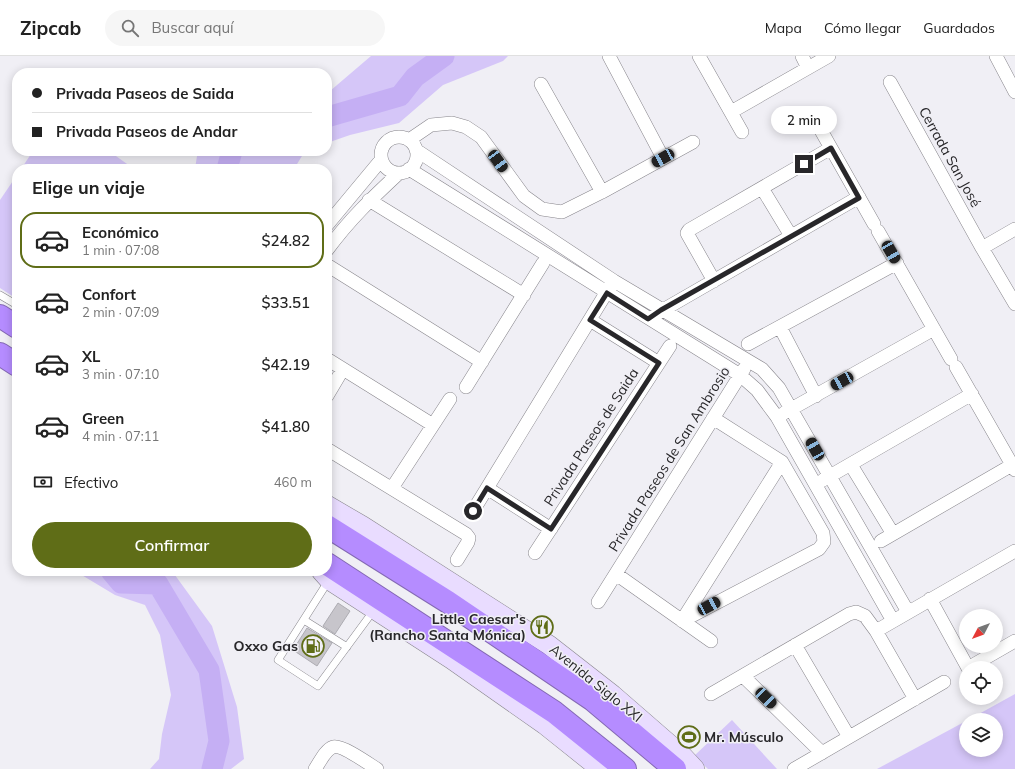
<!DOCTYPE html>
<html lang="es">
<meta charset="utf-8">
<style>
body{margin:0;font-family:Mulish,sans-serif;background:#f6f6f6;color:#222;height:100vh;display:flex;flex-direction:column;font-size:15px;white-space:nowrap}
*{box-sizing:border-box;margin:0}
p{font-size:13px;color:#767676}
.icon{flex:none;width:22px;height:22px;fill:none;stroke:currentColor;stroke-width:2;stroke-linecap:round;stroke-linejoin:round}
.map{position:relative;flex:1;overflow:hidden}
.drawer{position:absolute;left:12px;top:108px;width:320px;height:412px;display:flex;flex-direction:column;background:#fff;border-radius:16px;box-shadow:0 2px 10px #0003}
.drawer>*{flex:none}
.hud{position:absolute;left:12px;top:12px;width:320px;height:88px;border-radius:16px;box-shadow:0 2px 10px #0003;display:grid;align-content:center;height:88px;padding:0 20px;background:#fff}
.needle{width:26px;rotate:229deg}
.controls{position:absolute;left:959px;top:553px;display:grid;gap:8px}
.controls a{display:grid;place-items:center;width:44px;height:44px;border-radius:50%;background:#fff;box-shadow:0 2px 10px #0003;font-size:20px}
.end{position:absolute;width:18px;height:18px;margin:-9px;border:5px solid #28272a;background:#fff;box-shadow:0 0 0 2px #fff}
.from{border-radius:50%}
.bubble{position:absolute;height:28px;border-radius:14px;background:#fff;box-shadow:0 2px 10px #0003;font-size:13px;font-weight:600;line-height:28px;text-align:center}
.car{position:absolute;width:12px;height:24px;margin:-12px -6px;border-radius:5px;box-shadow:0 0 3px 1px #0007;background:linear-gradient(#222 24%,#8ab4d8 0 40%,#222 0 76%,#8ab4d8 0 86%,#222 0)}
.hud b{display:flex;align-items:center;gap:14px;height:38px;font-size:15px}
.hud b+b{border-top:1px solid #e0e0e0}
.hud i{width:10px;height:10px;background:#222}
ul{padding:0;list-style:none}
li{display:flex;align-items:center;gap:12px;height:56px;margin:0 8px 6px;padding:0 12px;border:2px solid transparent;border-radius:16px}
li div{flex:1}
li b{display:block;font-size:15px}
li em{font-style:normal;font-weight:600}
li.current{border-color:#5f6d17}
li>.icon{width:36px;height:36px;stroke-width:1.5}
h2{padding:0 20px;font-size:18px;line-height:48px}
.pay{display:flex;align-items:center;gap:10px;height:44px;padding:0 20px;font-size:15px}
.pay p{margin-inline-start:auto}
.cta{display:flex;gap:8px;margin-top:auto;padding:8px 20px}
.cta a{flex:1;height:46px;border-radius:24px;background:#5f6d17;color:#fff;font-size:16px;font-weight:600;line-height:46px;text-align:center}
header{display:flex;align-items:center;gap:24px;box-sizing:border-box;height:56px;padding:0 20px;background:#fff;border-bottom:1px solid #e0e0e0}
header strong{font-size:19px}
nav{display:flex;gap:22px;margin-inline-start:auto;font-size:14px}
.search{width:280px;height:36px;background:#f6f6f6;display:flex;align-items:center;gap:10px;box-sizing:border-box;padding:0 14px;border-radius:22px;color:#767676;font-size:15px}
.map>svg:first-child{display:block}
.green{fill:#d5c6f8}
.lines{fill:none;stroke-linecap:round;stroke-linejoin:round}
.river{stroke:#c5aff4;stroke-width:21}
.building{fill:#c7c5cb;stroke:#adacb2}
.lane-casing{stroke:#87858b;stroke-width:8}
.street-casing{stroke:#87858b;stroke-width:14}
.secondary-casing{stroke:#87858b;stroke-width:20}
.highway-casing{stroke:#8469b4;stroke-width:24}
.lane{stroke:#fff;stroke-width:7}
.street{stroke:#fff;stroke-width:13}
.secondary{stroke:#e9dcff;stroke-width:19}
.highway{stroke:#b58cff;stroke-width:22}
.route{stroke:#28272a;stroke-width:5}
.labels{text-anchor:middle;stroke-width:3;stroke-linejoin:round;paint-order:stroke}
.street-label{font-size:14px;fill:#28272a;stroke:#f0eff5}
.poi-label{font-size:14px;font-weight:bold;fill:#28272a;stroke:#f0eff5;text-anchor:end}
</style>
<header>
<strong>Zipcab</strong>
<div class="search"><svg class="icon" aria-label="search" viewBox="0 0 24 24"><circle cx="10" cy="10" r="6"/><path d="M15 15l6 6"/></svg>Buscar aquí</div>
<nav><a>Mapa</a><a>Cómo llegar</a><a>Guardados</a></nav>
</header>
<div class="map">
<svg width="1015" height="713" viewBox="0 0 1015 713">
<rect width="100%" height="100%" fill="#f0eff5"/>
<path class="green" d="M371,0H508L503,5L443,29L399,67L350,79L327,87V34L330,35Z
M33,95H109L134,113H21Z
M200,95H305L294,113H195L197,100Z
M17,119V243L0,232V144Z
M75,515H172L212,570L237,651L244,703L231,713H150L159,703L162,678L171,639L160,579L145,549L115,539Z
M1015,638V713H877L966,665V694H996V664H968Z
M732,664L777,713H708L694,700Z"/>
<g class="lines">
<path class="river" d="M327,61L400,40L415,21L444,0
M227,113L232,95
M111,515L121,527L158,528L209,614L219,685L212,713"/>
</g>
<path class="building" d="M338,547L350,555L335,578L323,570Z
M307,572L332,587L317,610L293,594Z"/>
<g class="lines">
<g class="lane-casing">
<path id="lane" d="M0,239L17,249
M329,524L278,604L318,630L374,554
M304,564L347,591"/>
</g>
<g class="street-casing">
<path id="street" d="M609,0L663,102
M699,0L742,76
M802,0L808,12
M996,0L1015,36
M890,26L982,192L1015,248
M541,28L602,136
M731,56L829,0
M814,62L874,168
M381 99a18 18 0 1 1 36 0a18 18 0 1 1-36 0Z
M409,84L431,69L452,67L466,71L481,81L524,140L542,153L562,156L602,136L693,86
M416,94L614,225L762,313L779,332L791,353L908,556
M409,113L740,319L757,334L777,361L893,565
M762,132L791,180
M369,144L524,239
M327,169L381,104
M878,175L951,303
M982,192L1015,173
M327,194C349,164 372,142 399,117
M327,209L482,306
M714,225L688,179L687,177L689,174L831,92
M656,258L859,141
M590,264L659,307
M780,271L816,340
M748,288L897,207
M327,303L433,369
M956,311L1015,414
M466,331L543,207
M327,340L343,313
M784,357L934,273
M327,393L466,478L469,482L468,486L457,504
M851,409L893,478
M823,424L972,338
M392,432L450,343
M487,432L551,473
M473,455L611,229
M881,485L1012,409
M535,497L670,290
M616,518L711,585
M930,543L968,612
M598,546L744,313
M683,563L782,406
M682,565L819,493L824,486L823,477L782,406L713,362
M876,575L1015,495
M795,589L849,681
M968,612L1015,585
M743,620L822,697
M711,638L849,558L856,556L865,560L876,575L915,643
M315,713C320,706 325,694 333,691C341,688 369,708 377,713
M794,713L944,626"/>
</g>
<g class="secondary-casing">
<path id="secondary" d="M327,449L363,470L549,589L613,639L682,699L695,713
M321,515L329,524L451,603L545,669L600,713"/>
</g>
<g class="highway-casing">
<path id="highway" d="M0,260L17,271
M0,298L17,309
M327,470L448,546L593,644L675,713
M327,508L554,656L625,713"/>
</g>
<use href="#lane" class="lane"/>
<use href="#street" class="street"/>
<use href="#secondary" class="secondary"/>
<use href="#highway" class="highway"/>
</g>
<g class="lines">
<path class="route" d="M473,455L487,432L551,473L659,307L590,264L607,237L648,263L661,254L859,142L831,92L804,108"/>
</g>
<defs>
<g id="restaurant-ring" transform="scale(1.15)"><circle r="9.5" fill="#f0eff5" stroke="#5f6d17" stroke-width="1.5"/><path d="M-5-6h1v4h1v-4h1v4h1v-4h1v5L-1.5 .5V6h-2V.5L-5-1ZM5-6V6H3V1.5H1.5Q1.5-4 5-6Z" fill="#5f6d17"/></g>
<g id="fuel-ring" transform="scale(1.15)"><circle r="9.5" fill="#f0eff5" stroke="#5f6d17" stroke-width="1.5"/><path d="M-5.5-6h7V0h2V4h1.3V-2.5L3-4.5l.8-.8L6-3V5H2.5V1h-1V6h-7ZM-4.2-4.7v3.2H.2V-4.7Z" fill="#5f6d17"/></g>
<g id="stadium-ring" transform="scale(1.15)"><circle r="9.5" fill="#f0eff5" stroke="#5f6d17" stroke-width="1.5"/><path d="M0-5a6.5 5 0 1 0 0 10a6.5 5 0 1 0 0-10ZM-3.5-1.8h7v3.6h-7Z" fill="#5f6d17"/></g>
</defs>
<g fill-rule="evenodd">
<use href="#restaurant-ring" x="542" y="571"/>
<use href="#fuel-ring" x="313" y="590"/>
<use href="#stadium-ring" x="689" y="681"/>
</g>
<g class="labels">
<g class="street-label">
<text transform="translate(950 101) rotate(61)" y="5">Cerrada San José</text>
<text transform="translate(591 381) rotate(-57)" y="5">Privada Paseos de Saida</text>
<text transform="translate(669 403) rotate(-58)" y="5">Privada Paseos de San Ambrosio</text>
<text transform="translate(596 627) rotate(39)" y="5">Avenida Siglo XXI</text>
</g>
<g class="poi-label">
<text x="526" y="568">Little Caesar's<tspan x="526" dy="16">(Rancho Santa Mónica)</tspan></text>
<text x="298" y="595">Oxxo Gas</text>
<text x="704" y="686" text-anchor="start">Mr. Músculo</text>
</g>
</g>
</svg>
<div class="controls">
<a><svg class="needle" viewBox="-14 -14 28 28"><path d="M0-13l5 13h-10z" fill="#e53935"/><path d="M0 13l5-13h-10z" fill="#767676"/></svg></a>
<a><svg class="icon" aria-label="locate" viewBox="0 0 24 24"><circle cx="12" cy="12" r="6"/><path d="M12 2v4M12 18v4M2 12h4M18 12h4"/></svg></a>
<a><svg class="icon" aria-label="layers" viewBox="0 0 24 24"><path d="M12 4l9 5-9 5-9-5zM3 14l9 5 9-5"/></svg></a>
</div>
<i class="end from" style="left:473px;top:455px"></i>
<i class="end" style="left:804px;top:108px"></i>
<div class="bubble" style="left:771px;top:50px;width:66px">2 min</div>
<i class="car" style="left:663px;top:102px;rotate:241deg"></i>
<i class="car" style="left:498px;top:105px;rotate:144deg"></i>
<i class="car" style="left:891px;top:196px;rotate:150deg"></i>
<i class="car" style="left:842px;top:325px;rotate:241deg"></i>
<i class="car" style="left:815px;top:393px;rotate:330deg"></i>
<i class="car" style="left:709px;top:550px;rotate:62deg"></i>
<i class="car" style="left:766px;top:642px;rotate:134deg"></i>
<div class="hud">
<b><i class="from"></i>Privada Paseos de Saida</b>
<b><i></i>Privada Paseos de Andar</b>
</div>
<section class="drawer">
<h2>Elige un viaje</h2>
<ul>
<li class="current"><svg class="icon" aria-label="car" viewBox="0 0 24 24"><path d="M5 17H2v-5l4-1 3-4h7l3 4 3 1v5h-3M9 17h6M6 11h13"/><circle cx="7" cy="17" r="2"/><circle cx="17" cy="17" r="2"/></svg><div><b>Económico</b><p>1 min · 07:08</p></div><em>$24.82</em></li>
<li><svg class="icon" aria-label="car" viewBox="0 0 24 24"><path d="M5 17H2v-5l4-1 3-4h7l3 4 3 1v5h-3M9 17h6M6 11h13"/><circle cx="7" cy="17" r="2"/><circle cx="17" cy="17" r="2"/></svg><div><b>Confort</b><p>2 min · 07:09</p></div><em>$33.51</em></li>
<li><svg class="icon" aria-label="car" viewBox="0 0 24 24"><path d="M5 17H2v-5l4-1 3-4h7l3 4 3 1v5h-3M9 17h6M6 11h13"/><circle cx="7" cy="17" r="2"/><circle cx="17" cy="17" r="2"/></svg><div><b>XL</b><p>3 min · 07:10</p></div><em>$42.19</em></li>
<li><svg class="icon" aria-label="car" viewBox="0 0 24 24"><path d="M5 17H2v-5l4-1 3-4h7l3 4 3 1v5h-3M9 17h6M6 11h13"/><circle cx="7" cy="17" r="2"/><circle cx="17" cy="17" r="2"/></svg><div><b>Green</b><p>4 min · 07:11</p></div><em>$41.80</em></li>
</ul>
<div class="pay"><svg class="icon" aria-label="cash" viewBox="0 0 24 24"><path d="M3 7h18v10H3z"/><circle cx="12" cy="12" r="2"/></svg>Efectivo<p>460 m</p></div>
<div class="cta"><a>Confirmar</a></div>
</section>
</div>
